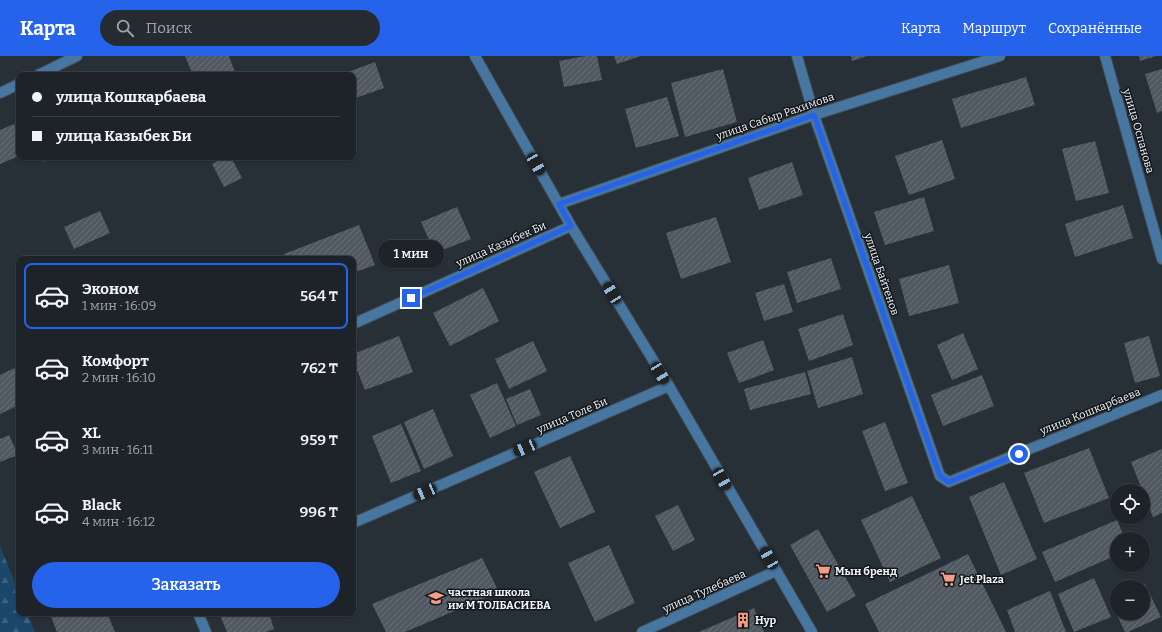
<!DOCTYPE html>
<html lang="ru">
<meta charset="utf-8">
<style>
body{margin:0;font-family:Bitter,serif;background:#252b31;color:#f1f3f6;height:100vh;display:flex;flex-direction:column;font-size:15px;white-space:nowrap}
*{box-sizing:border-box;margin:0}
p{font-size:13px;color:#a0a4a8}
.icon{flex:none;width:22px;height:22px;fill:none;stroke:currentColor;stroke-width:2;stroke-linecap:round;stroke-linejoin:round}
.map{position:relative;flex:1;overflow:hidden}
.panel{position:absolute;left:16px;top:200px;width:340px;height:360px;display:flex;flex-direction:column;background:#1d2329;border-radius:8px;box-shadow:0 1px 3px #0004,0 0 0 1px #3b4046}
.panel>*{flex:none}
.top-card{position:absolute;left:16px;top:16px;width:340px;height:88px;border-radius:8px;box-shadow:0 1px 3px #0004,0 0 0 1px #3b4046;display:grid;align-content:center;height:88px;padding:0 16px;background:#1d2329}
.buttons{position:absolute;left:1110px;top:428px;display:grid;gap:8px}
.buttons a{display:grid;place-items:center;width:40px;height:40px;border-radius:50%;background:#1d2329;box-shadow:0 1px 3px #0004,0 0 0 1px #3b4046;font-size:20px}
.end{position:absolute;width:18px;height:18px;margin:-9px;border:5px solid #2563eb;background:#fff;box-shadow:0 0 0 2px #fff}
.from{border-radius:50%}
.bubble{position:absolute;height:28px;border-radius:14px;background:#1d2329;box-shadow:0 1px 3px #0004,0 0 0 1px #3b4046;font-size:13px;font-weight:600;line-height:28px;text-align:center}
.car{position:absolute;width:12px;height:24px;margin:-12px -6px;border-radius:5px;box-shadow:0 0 3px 1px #0007;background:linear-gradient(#222 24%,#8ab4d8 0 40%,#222 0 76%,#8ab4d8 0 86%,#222 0)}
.top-card b{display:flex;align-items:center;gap:14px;height:38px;font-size:15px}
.top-card b+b{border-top:1px solid #3b4046}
.top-card i{width:10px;height:10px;background:#f1f3f6}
ul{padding:7px 0 0;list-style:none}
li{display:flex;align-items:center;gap:12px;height:66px;margin:0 8px 6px;padding:0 8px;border:2px solid transparent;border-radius:8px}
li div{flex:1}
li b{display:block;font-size:15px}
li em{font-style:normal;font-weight:600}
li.selected{border-color:#2563eb}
li>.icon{width:36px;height:36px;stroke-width:1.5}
.primary-button{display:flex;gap:8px;margin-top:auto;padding:8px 16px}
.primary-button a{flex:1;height:46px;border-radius:24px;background:#2563eb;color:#fff;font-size:16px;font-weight:600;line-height:46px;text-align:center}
header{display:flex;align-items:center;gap:24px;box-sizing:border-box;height:56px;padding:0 20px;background:#2563eb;color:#fff}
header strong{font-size:19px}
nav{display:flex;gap:22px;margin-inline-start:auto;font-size:14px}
.search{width:280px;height:36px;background:#252b31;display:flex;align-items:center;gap:10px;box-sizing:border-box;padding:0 14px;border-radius:22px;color:#a0a4a8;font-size:15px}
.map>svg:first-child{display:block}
.forest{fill:url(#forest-firs)}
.building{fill:url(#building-hatch)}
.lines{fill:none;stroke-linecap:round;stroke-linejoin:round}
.minor-casing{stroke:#434a52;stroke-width:12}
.minor{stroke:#4777a0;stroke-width:10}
.route{stroke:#2563eb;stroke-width:5}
.labels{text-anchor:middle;stroke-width:3;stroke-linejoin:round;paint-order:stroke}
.street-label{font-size:11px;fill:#edf3f8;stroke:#13171a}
.poi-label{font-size:11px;font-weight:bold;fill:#edf3f8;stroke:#13171a;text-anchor:start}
</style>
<header>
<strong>Карта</strong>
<div class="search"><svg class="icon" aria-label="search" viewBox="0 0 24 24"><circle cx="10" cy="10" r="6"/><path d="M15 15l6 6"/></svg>Поиск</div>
<nav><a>Карта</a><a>Маршрут</a><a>Сохранённые</a></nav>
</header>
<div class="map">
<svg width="1162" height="576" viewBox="0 0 1162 576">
<defs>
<pattern id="forest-firs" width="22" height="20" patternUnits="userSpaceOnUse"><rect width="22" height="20" fill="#1a476a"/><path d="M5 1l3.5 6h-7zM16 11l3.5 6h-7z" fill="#3c6280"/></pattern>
<pattern id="building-hatch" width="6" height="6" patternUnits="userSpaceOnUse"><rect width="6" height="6" fill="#505962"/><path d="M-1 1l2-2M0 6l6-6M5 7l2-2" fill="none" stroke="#6a7179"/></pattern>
</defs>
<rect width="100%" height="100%" fill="#272f37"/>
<path class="forest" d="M0,490L19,537V557H27L35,576H0Z"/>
<path class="building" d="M185,0H229L236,19H193Z
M586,0H597L602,24L564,31L559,5Z
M614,0H641L617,8Z
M851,0H867L852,5Z
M1139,0H1156L1140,5Z
M375,6L384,32L353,43V19H340Z
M723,13L737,66L685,81L671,27Z
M1162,13V55L1157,57L1145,18Z
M1026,21L1035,49L961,72L952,43Z
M667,41L679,80L636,92L625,53Z
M14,68L19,81V100L0,108V74Z
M942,84L955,123L909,139L895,100Z
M1095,85L1109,137L1076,145L1062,93Z
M41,101H56L43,106Z
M225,101H231L242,122L224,131L212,108Z
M792,106L803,139L759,154L748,122Z
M924,141L934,175L885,189L874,156Z
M1123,149L1133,182L1075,201L1065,168Z
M457,151L471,183L435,197L421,166Z
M100,155L110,177L74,193L64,171Z
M716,161L731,206L681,223L666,177Z
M359,169L375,209L353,217V203H286L284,198Z
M831,202L841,233L797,247L787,216Z
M949,209L959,247L909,260L899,223Z
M784,228L793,256L764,265L755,237Z
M483,232L499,265L450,290L433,257Z
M843,258L853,289L809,305L798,273Z
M963,277L978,313L952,324L937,289Z
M399,280L413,316L365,334L353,304V298Z
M1149,280L1160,320L1135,327L1124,287Z
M763,284L774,314L739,327L727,297Z
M533,285L547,315L509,333L495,303Z
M852,301L863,338L818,352L807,315Z
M19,310V349L0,358V319Z
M805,316L811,338L750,354L744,333Z
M982,319L994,350L943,370L931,339Z
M497,327L516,370L490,382L470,339Z
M530,333L541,359L517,369L506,343Z
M433,353L453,400L424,413L404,366Z
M885,366L908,427L885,435L862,375Z
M401,368L421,415L391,427L372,380Z
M9,379L18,399L0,406V383Z
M1089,392L1109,442L1044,467L1024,417Z
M1162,393V457L1153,461L1131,406Z
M570,400L595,456L560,472L534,416Z
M1004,426L1037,503L1001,519L969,441Z
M912,440L941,502L890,526L861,464Z
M678,449L695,484L673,495L655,460Z
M1117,464L1125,483H1117V499L1055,526L1042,496Z
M818,473L856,540L827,556L790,489Z
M609,489L635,547L595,566L568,507Z
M968,498L1006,576H879L865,548Z
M482,502L499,536L405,576H386L372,548Z
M1094,522L1111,561L1074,576L1058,538Z
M1145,528L1161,561L1128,576H1125L1110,545L1117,541V557H1143V531H1139Z
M1050,535L1066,576H1015L1007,554Z
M754,552L764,576H699Z
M52,557H107L115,576H57L50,558Z
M219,557H269L274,573L266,576H227Z"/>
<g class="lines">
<g class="minor-casing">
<path id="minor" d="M475,0L571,170L669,330L812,576
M797,0L814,59L940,420L949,426L961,421L1162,339
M1105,0L1162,203
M38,19L77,0
M0,37L19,28
M559,148L814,59L1000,0
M353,268L571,170
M353,467L669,330
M198,557L206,576
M642,576L776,515"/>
</g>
<use href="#minor" class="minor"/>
</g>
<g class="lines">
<path class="route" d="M411,242L571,170L559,148L814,59L940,420L949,426L1019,398"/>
</g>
<defs>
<g id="supermarket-bare" transform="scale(1.2)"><path d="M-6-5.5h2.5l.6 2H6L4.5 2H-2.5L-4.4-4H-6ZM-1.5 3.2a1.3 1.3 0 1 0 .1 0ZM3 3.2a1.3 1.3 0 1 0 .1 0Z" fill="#f49e88" stroke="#13171a" stroke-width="2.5" paint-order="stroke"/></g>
<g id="school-bare" transform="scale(1.2)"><path d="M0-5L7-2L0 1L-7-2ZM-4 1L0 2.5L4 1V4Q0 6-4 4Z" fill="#f49e88" stroke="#13171a" stroke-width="2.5" paint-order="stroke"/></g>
<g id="building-bare" transform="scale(1.2)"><path d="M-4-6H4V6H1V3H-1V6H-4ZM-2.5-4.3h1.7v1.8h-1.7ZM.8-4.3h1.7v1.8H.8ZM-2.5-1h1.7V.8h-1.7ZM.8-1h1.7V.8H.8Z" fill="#f49e88" stroke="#13171a" stroke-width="2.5" paint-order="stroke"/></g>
</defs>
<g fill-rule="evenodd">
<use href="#supermarket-bare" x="823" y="515"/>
<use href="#supermarket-bare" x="948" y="523"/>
<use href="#school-bare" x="436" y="542"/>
<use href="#building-bare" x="743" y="564"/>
</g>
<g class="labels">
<g class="street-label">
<text transform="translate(775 60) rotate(-19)" y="4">улица Сабыр Рахимова</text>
<text transform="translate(1139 75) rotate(74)" y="4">улица Оспанова</text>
<text transform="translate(501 188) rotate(-24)" y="4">улица Казыбек Би</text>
<text transform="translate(882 218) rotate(71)" y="4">улица Байтенов</text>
<text transform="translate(1090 355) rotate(-22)" y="4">улица Кошкарбаева</text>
<text transform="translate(572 359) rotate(-23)" y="4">улица Толе Би</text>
<text transform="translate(704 535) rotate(-24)" y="4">улица Тулебаева</text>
</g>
<g class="poi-label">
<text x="835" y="519">Мын бренд</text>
<text x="960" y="527">Jet Plaza</text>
<text x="448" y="540">частная школа<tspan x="448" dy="13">им М ТОЛБАСИЕВА</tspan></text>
<text x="755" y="568">Нур</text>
</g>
</g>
</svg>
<div class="buttons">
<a><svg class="icon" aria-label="locate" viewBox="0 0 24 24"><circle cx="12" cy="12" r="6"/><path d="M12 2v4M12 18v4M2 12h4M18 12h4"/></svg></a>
<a>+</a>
<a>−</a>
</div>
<i class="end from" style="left:1019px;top:398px"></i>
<i class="end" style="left:411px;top:242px"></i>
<div class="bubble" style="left:378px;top:184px;width:66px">1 мин</div>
<i class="car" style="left:536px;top:108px;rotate:150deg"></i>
<i class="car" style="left:612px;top:237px;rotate:329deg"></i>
<i class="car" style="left:660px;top:317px;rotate:149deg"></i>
<i class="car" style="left:525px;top:392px;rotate:247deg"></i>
<i class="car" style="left:722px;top:423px;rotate:150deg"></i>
<i class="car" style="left:425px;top:436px;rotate:247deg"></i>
<i class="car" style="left:769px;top:502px;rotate:330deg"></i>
<div class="top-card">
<b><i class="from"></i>улица Кошкарбаева</b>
<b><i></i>улица Казыбек Би</b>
</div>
<section class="panel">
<ul>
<li class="selected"><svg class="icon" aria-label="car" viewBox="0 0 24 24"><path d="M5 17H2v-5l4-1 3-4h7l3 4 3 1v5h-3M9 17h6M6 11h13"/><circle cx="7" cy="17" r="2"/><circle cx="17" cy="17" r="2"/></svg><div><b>Эконом</b><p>1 мин · 16:09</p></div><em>564 ₸</em></li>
<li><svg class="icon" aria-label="car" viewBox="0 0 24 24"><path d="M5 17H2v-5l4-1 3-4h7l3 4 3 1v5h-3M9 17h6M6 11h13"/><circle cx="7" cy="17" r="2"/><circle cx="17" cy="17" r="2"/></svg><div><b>Комфорт</b><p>2 мин · 16:10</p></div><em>762 ₸</em></li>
<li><svg class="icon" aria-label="car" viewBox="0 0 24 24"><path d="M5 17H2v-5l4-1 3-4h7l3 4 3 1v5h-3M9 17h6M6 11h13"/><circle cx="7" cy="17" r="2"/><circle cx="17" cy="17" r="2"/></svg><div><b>XL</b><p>3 мин · 16:11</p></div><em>959 ₸</em></li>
<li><svg class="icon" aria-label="car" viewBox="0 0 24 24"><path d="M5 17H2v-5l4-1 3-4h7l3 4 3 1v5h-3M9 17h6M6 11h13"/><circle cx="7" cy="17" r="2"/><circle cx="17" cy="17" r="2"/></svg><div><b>Black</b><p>4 мин · 16:12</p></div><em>996 ₸</em></li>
</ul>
<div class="primary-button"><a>Заказать</a></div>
</section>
</div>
